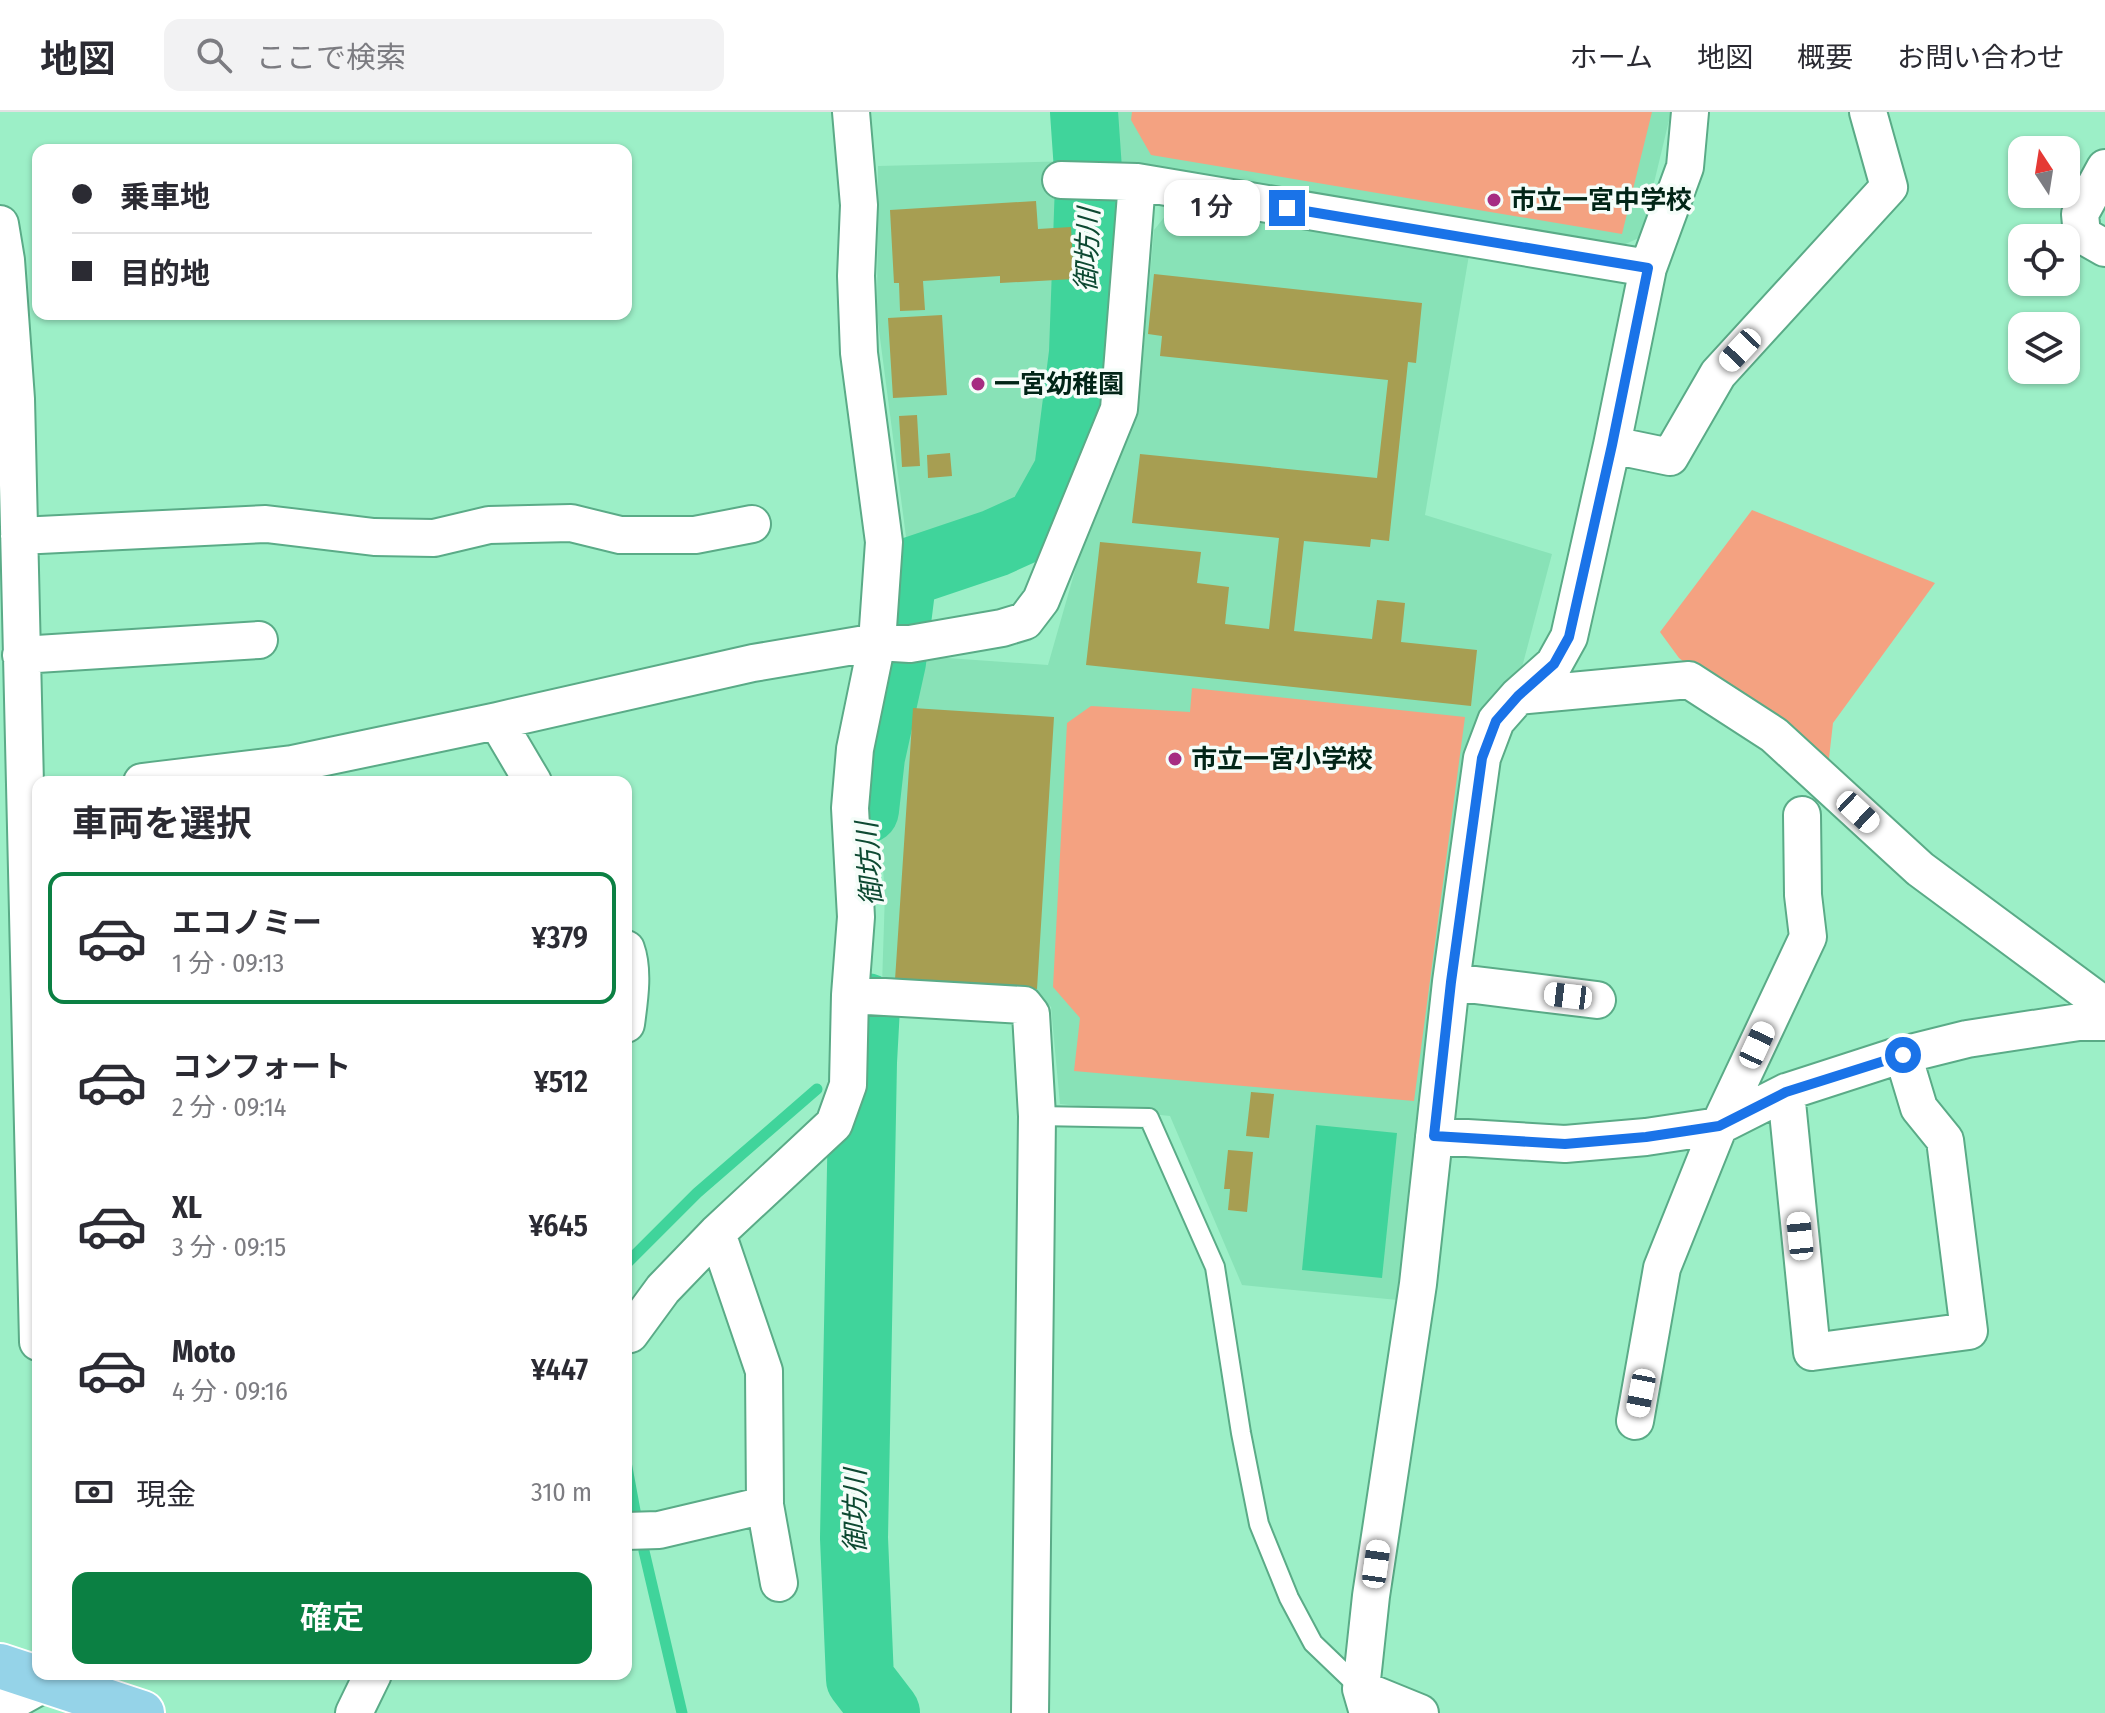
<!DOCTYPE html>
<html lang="ja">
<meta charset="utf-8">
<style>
body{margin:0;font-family:"Fira Sans Condensed","Noto Sans JP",sans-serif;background:#f2f2f3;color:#2b2b33;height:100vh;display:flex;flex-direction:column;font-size:30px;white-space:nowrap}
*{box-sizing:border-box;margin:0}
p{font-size:26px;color:#7c7c81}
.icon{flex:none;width:44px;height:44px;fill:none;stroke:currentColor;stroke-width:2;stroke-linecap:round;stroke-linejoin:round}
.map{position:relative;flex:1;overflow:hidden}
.drawer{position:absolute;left:32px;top:664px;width:600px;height:904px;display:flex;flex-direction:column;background:#fff;border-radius:16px;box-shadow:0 2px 6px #0004}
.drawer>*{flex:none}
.top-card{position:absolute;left:32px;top:32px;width:600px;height:176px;border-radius:16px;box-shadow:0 2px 6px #0004;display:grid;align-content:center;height:176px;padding:0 40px;background:#fff}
.needle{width:52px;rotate:348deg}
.controls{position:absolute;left:2008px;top:24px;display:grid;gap:16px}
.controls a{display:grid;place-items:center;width:72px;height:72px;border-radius:16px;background:#fff;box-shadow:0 2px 6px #0004;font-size:40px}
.end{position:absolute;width:36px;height:36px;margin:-18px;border:10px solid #1a73e8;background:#fff;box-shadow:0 0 0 4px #fff}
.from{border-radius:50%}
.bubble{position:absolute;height:56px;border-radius:16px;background:#fff;box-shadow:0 2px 6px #0004;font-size:26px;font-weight:600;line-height:56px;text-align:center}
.car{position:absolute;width:24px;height:48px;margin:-24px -12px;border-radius:10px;box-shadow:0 0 6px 2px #0007;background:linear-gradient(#fff 24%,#345 0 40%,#fff 0 76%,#345 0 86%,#fff 0)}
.top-card b{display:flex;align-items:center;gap:28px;height:76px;font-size:30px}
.top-card b+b{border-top:2px solid #e1e1e2}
.top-card i{width:20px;height:20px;background:#2b2b33}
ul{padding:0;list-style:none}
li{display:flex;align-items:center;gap:24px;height:132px;margin:0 16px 12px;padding:0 24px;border:4px solid transparent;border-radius:16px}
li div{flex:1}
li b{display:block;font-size:30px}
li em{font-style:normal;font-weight:600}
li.active{border-color:#0b8043}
li>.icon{width:72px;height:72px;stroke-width:1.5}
h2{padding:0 40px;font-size:36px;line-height:96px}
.pay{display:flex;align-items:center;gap:20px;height:88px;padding:0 40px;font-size:30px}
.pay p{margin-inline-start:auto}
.cta{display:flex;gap:16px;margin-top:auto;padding:16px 40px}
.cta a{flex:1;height:92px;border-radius:16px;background:#0b8043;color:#fff;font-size:32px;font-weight:600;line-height:92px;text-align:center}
header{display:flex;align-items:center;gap:48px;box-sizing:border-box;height:112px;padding:0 40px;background:#fff;border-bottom:2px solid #e1e1e2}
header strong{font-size:38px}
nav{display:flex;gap:44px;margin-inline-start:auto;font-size:28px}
.search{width:560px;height:72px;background:#f2f2f3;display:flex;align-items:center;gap:20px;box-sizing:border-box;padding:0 28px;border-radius:16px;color:#7c7c81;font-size:30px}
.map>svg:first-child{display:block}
.built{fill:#88e2b7}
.green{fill:#f4a281}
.water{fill:#40d49b}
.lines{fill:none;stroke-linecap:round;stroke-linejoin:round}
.stream{stroke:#40d49b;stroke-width:11}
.river{stroke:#40d49b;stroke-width:68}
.building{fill:#a79e52}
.lane-casing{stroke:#5aab87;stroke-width:22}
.street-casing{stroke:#5aab87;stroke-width:40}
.primary-casing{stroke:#fff;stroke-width:48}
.lane{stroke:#fff;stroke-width:18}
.street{stroke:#fff;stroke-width:36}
.primary{stroke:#95d3e8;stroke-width:44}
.route{stroke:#1a73e8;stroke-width:10}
.poi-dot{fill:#a62d82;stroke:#f5fdf9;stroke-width:3}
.labels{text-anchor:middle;stroke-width:7;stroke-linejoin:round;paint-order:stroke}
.poi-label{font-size:26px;font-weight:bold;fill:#022517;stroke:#f5fdf9;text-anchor:start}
.water-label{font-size:28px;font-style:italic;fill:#0d4932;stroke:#f5fdf9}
</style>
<header>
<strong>地図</strong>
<div class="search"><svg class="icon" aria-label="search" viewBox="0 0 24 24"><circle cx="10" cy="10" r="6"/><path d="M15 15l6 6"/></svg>ここで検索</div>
<nav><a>ホーム</a><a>地図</a><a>概要</a><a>お問い合わせ</a></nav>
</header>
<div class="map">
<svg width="2105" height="1601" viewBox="0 0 2105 1601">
<rect width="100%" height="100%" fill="#9cefc7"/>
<path class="built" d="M1111,0H1671L1641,125L1619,135L1120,51Z
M1075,49L1079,187L1061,342L1041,397L964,432L908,440L877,203L878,54Z
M1174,93L1469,143L1425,403L1552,442L1521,559L1472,616L1398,1188L1242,1173L1170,1004L1060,992L1051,895L1035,879L882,873L885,781L876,678L905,543L1048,553L1086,420L1138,300L1154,118Z"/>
<path class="green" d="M1132,0H1652L1622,122L1151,43L1131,8Z
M1752,398L1935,471L1833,611L1827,664L1679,546L1660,520Z
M1192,576L1465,605L1414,989L1074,959L1080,906L1053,875L1067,611L1091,594L1190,600Z"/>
<path class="water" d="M1316,1013L1397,1021L1382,1166L1302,1158Z"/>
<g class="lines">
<path class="stream" d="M899,434L903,462
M626,1152L697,1081L817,977
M626,1350L636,1404
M644,1439L682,1601"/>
<path class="river" d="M865,698L871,645L892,550L903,462L995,431L1039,411L1068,359L1083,241L1089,72L1084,0
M866,895L863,950L854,1426L860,1567L886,1601"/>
</g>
<path class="building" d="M1036,89L1038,117L1071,115L1074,167L1000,171V164L923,169L925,198L900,199L899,171H894L890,98Z
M1154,162L1422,191L1416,251L1408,250L1389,429L1371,427L1370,435L1304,429L1294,519L1372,527L1377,488L1405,491L1401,530L1477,538L1471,594L1086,553L1100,430L1201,440L1197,471L1229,475L1225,512L1269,517L1279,426L1132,411L1140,342L1377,366L1388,268L1160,244L1162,224L1148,222Z
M942,203L947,283L893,286L888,206Z
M917,303L920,354L902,355L899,304Z
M950,341L952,364L928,366L927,343Z
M913,596L1054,605L1037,877L895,868Z
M1251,980L1274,982L1269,1026L1246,1024Z
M1228,1038L1253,1040L1247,1100L1228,1098L1230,1077H1224Z"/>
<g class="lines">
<g class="lane-casing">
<path id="lane" d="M1037,1004L1149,1006L1215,1155L1241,1321L1259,1412L1289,1486L1313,1531L1361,1577"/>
</g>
<g class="street-casing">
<path id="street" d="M2105,56L2080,102L2082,123L2105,136
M1061,68L1137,70
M0,112L6,148L16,287L38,1230
M1612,333L1670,345L1718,262L1889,75L1868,0
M19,424L266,412L374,425L434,426L489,413L571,411L620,423H695L752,412
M21,543L259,528
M1518,584L1689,568L1774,623L1920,757L2105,894
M497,609L533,670
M142,670L292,652L497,609L753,551L877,530L910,532L1002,516L1025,509L1041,488L1119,297L1137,70L1648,156
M626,837C634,859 629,889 626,912
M1451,870L1597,888
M850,883L1024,893L1031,902L1037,1004L1030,1601
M1786,980L1812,1240L1969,1219L1945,1028L1919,996L1903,943
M1434,1024L1565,1032L1646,1025L1719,1014L1808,825L1803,783L1802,703
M717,1121L764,1259L765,1393L779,1471
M626,1223L630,1222L663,1177L717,1121L834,1012L848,973L850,883L856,805L850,696L855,637L877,530L884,430L859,241L856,164L859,93L851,0
M1635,1309L1662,1156L1719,1014L1786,980L1891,946L1967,927L2079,910H2105
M626,1419L659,1418L765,1393
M1361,1577L1420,1601
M0,1596L47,1570
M354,1601L373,1562
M1368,1601L1361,1577L1371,1484L1418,1172L1451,870L1482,646L1496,609L1518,584L1554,552L1569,525L1612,333L1648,156L1685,55L1690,0"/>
</g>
<g class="primary-casing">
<path id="primary" d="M0,1554L142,1601"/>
</g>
<use href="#lane" class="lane"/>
<use href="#street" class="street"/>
<use href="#primary" class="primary"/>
</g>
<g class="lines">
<path class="route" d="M1287,96L1648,156L1612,333L1569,525L1554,552L1518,584L1496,609L1482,646L1451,870L1434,1024L1565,1032L1646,1025L1719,1014L1786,980L1903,943"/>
</g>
<g class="poi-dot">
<circle cx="1494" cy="88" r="8"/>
<circle cx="978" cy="272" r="8"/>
<circle cx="1175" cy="647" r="8"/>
</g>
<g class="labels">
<g class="poi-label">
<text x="1510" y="97">市立一宮中学校</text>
<text x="994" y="281">一宮幼稚園</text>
<text x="1191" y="656">市立一宮小学校</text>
</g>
<g class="water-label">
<text transform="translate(1087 138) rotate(-88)" y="10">御坊川</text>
<text transform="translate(869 752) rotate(-94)" y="10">御坊川</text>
<text transform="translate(855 1399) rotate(-90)" y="10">御坊川</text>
</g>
</g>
</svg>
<div class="controls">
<a><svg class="needle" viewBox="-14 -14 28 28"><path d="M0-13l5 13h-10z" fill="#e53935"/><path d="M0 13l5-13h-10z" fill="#7c7c81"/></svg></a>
<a><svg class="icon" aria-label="locate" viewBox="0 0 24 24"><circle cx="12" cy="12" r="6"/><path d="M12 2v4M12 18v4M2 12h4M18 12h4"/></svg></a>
<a><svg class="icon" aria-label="layers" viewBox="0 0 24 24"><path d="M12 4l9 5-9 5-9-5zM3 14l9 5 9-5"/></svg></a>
</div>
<i class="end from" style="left:1903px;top:943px"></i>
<i class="end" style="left:1287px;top:96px"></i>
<div class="bubble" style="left:1164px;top:68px;width:96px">1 分</div>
<i class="car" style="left:1740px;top:238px;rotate:223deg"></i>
<i class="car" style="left:1858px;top:700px;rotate:133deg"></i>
<i class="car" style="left:1568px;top:884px;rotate:277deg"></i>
<i class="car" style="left:1757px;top:933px;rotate:25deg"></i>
<i class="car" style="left:1800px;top:1124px;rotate:354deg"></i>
<i class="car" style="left:1641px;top:1281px;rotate:191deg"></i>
<i class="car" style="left:1376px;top:1452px;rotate:8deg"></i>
<div class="top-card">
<b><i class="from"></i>乗車地</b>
<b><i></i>目的地</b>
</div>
<section class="drawer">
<h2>車両を選択</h2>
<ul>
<li class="active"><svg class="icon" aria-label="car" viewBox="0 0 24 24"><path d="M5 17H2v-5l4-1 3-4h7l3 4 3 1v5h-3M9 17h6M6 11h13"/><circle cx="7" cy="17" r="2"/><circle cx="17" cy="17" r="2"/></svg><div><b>エコノミー</b><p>1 分 · 09:13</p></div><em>¥379</em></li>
<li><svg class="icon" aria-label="car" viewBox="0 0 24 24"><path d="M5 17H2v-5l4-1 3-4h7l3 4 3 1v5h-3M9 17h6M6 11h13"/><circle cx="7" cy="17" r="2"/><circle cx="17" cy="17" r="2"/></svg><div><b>コンフォート</b><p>2 分 · 09:14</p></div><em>¥512</em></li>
<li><svg class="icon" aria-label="car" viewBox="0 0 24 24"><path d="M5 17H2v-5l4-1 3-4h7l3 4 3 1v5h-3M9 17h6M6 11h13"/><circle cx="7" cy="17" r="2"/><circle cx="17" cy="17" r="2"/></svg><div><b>XL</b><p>3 分 · 09:15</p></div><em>¥645</em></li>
<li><svg class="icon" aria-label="car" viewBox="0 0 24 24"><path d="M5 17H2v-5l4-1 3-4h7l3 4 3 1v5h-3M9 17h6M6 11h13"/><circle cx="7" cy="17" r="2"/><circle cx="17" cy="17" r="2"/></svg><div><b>Moto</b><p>4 分 · 09:16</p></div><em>¥447</em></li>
</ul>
<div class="pay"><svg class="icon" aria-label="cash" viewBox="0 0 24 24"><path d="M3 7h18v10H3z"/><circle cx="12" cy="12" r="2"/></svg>現金<p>310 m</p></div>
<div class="cta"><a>確定</a></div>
</section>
</div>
